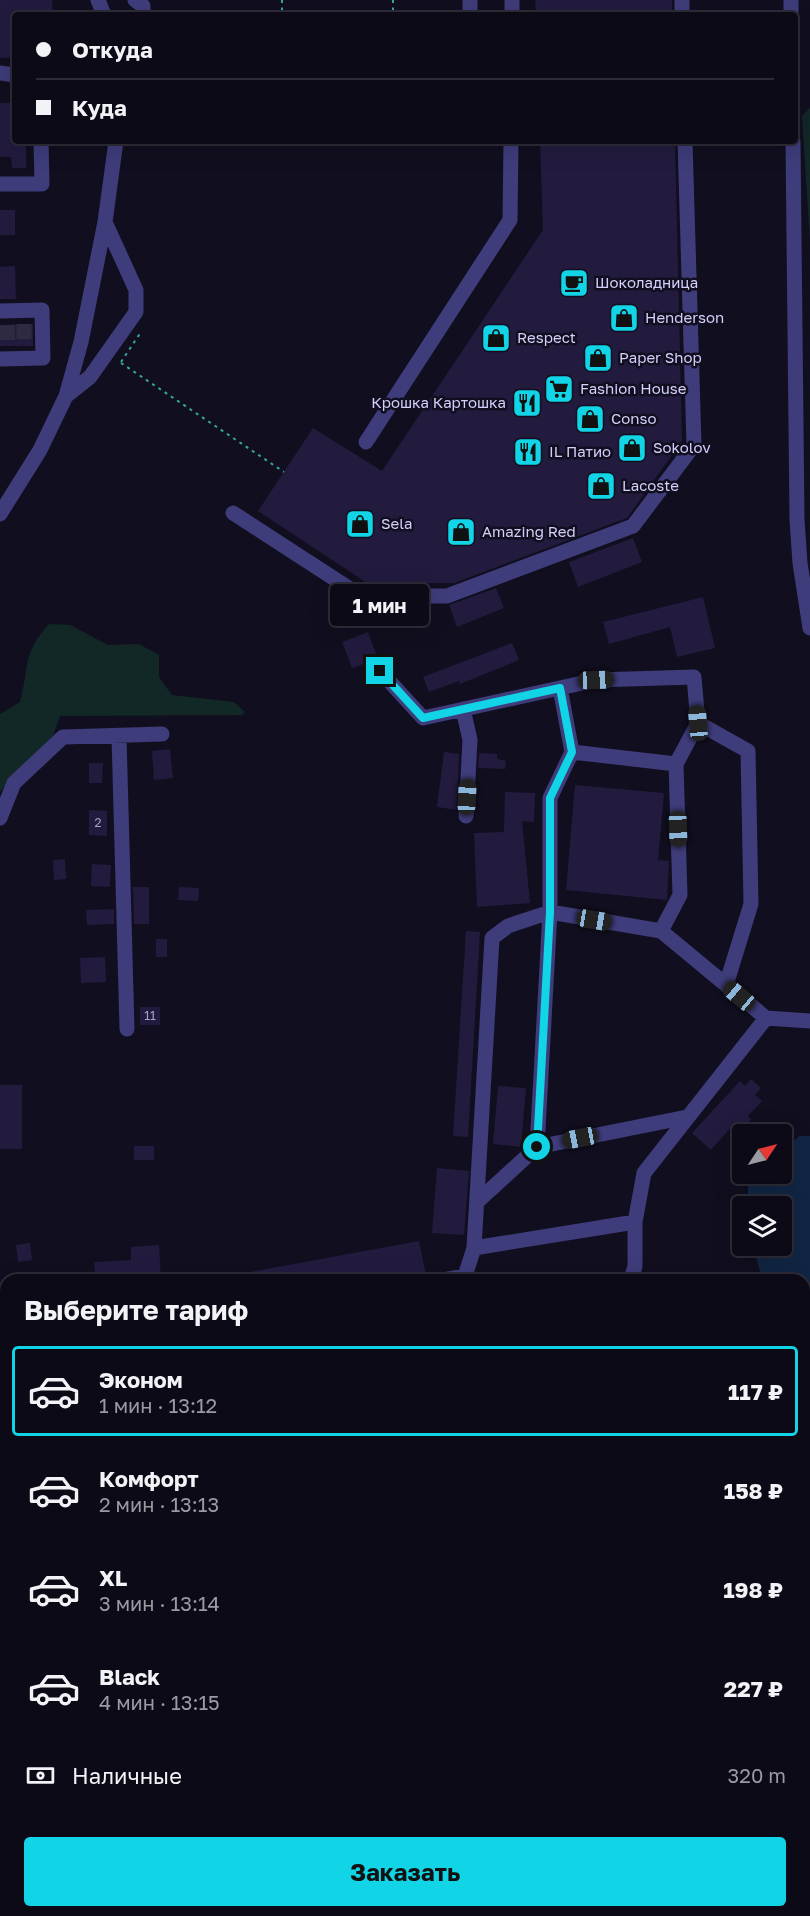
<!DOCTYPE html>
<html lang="ru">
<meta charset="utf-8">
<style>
body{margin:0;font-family:"Golos Text",sans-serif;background:#1b1824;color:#f1f3f6;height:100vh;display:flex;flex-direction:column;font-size:22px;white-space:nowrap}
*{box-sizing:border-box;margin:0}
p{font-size:20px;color:#9a9aa1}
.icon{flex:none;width:33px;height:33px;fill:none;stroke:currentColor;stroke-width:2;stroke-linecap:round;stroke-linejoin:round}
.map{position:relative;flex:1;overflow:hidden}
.panel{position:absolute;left:0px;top:1274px;width:810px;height:644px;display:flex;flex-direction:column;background:#0d0a17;border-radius:18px 18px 0 0;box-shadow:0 6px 24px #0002,0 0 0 2px #2d2b36}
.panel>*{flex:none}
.guide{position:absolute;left:12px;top:12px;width:786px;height:132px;border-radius:6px;box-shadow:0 6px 24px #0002,0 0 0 2px #2d2b36;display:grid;align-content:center;height:132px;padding:0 24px;background:#0d0a17}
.needle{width:39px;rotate:55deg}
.tools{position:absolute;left:732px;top:1124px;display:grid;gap:12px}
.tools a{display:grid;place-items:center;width:60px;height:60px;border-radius:6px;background:#0d0a17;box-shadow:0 6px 24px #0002,0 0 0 2px #2d2b36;font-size:30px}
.end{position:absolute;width:27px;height:27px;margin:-14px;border:8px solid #11d4e6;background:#111;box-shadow:0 0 0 3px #111}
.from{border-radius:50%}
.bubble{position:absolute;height:42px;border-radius:6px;background:#0d0a17;box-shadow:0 6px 24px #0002,0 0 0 2px #2d2b36;font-size:20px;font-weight:700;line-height:42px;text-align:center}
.car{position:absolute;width:18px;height:36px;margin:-18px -9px;border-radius:8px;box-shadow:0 0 4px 2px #0007;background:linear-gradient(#222 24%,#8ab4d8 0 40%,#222 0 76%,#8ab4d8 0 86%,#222 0)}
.guide b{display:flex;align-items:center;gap:21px;height:57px;font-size:22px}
.guide b+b{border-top:2px solid #2d2b36}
.guide i{width:15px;height:15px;background:#f1f3f6}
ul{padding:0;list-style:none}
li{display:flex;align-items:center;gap:18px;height:90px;margin:0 12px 9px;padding:0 12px;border:3px solid transparent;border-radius:6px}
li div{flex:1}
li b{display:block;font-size:22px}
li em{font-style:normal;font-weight:700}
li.active{border-color:#11d4e6}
li>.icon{width:54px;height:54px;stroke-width:1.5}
h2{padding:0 24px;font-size:27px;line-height:72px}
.pay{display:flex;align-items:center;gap:15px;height:66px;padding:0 24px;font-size:22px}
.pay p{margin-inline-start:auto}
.cta{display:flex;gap:12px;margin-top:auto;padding:12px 24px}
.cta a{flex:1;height:69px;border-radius:6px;background:#11d4e6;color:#111;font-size:24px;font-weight:700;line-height:69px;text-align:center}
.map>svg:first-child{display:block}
.green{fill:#112827}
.water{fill:#112644}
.building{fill:#221b3e}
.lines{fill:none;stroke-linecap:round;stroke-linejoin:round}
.minor-tunnel{stroke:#2e2b40;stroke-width:15;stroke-dasharray:15 8;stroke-linecap:butt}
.path{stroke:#36a8a0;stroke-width:2;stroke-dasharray:3 4.5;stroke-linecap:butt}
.minor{stroke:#3e3c7a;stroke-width:15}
.major{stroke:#b95ef3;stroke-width:15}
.highway{stroke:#f353a2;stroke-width:18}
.route{stroke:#11d4e6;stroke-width:8}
.labels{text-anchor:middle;stroke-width:5;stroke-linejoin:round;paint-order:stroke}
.number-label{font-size:12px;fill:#a7a2cc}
.poi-label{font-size:15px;fill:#d3cffc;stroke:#110e1f;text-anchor:start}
</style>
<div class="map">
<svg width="810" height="1916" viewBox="0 0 810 1916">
<rect width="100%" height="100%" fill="#110e1f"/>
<path class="green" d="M810,108V242L802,116Z
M49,624L70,625L108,645L139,644L159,655V677L172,695L234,702L245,712L242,715L60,716L53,736L0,792V714L20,702C30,666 21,655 49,624Z"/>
<path class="water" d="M799,1136H810V1342L804,1343V1280L762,1279L753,1245H782V1206H748V1183L759,1173H782V1152Z"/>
<path class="building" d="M0,0H52L53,15H15V57L0,58Z
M535,0H672V15H536Z
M0,103H15V141H26V168H12L11,157H0Z
M540,141H675L682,441L627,518L454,583H367L258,511L313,428L382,471L543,230Z
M0,210H15V235H0Z
M15,266L16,299H0V267Z
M24,324H33V346H0V325Z
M633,538L642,562L578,587L569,562Z
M496,588L504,608L457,627L449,605Z
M703,597L715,648L677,657L670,627L609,644L603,622Z
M368,632L378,659L352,668L342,642Z
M512,643L519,660L460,684L459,681L429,692L423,677Z
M170,749L173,778L154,780L152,751Z
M444,752L459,754L457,810L437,807Z
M479,753L497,754V759L506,761L505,769L478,768Z
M89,763H103L102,783H89Z
M575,785L664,793L658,860L669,861L667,900L566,890Z
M505,792L535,793L534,822L522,821L530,903L477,907L474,833L504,832Z
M89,810L107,811V836L89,835Z
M65,859L66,879L54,880L53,860Z
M92,864L111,865L110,887L91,886Z
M133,887H149V924H134Z
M179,887L199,888L198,901L178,900Z
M114,909V924L87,925L86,910Z
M466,931L480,932L468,1137L453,1136Z
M156,939H167V957H156Z
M105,957L106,982L81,983L80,958Z
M140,1007H160V1025H140Z
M751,1079L761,1088L755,1095L762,1101L748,1116L751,1119L742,1130L735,1123L711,1150L692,1133L740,1081L745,1086Z
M0,1085H22V1149H0Z
M498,1086L526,1088L521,1147L493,1144Z
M134,1146H154V1160H134Z
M437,1168L469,1171L464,1235L432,1233Z
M419,1241L426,1275L401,1280H240L239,1274Z
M30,1243L32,1260L18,1262L16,1245Z
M159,1245L161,1280H132V1272L95,1274L94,1262L131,1260V1247Z"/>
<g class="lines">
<path class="minor-tunnel" d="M24,324V346
M7,325L8,346"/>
<path class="path" d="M282,0V15
M393,0V15
M121,362L141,332
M121,363L284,472"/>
<path class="minor" d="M98,0L104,15
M135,0L143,6V15
M470,0V15
M682,0V15
M791,0V15
M512,15V0
M0,73L15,75
M793,141L797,520L800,563L810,628
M0,184H42L41,141
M0,311L42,310L43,358L0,359
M66,396L90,377L136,312V290L105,222
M366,442L510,220L511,141
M233,513L361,596H447L633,526L694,445L685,141
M0,514L40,450L66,396L81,342L105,222L116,141
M380,671L423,718L596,680L694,677L698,723L748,751L751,904L726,985
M463,709L470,740L466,816
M119,736L127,1029
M572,752L676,764L680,895L661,931
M676,764L698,723
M0,818L14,783L63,737L162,734
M537,1147L550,912V798L572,752L560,688
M478,1201L537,1147L687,1117
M474,1248L635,1222
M443,1280L465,1276L474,1248L492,938L508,926L550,912L661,931L766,1018
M631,1280L635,1266V1222L644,1173L766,1018L810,1021
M804,1512L810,1511
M804,1587L810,1612
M101,1911L103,1916
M281,1911L283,1916
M357,1911L359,1916
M412,1911L414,1916
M473,1911L475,1916
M686,1911L687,1916
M81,1916L83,1911
M121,1916L135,1911"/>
<path class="major" d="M804,1410L810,1408
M0,1709L6,1711
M2,1780L6,1762"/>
<path class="highway" d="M0,1774L6,1794
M0,1882L6,1901
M42,1911L43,1916"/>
</g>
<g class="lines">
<path class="route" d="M380,671L423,718L560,688L572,752L550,798V912L537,1147"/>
</g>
<defs>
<g id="cafe-square" transform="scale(1.5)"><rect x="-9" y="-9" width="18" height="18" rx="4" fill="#11d4e6" stroke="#110e1f"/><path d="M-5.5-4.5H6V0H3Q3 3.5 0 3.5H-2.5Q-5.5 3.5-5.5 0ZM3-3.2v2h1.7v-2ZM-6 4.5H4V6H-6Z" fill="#111"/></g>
<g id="shop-square" transform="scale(1.5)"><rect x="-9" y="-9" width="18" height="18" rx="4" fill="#11d4e6" stroke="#110e1f"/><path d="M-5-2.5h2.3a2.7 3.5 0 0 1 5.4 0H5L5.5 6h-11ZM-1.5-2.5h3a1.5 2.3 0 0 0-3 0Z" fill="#111"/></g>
<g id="supermarket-square" transform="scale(1.5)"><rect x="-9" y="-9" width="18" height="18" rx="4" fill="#11d4e6" stroke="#110e1f"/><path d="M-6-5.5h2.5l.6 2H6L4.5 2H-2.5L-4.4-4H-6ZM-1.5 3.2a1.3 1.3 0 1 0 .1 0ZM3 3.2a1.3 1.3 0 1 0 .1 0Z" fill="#111"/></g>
<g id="restaurant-square" transform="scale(1.5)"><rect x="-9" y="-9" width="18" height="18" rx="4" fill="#11d4e6" stroke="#110e1f"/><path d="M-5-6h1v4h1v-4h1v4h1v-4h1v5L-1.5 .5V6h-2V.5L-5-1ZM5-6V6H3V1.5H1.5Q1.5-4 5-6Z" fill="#111"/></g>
</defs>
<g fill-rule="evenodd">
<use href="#cafe-square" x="574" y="283"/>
<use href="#shop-square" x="624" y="318"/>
<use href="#shop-square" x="496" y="338"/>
<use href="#shop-square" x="598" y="358"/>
<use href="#supermarket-square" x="559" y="389"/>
<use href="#restaurant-square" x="527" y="403"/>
<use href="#shop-square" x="590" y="419"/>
<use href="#shop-square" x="632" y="448"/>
<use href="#restaurant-square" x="528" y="452"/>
<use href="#shop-square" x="601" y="486"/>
<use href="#shop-square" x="360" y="524"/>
<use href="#shop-square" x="461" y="532"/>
</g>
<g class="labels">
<g class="number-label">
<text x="98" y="827">2</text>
<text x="150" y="1020">11</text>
</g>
<g class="poi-label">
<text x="595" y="288">Шоколадница</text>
<text x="645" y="323">Henderson</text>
<text x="517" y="343">Respect</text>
<text x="619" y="363">Paper Shop</text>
<text x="580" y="394">Fashion House</text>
<text x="506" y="408" text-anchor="end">Крошка Картошка</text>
<text x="611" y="424">Conso</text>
<text x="653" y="453">Sokolov</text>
<text x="549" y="457">IL Патио</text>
<text x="622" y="491">Lacoste</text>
<text x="381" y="529">Sela</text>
<text x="482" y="537">Amazing Red</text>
</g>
</g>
</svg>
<div class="tools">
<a><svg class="needle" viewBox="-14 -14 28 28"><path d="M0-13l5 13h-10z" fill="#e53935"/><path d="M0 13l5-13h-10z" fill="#9a9aa1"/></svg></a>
<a><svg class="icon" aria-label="layers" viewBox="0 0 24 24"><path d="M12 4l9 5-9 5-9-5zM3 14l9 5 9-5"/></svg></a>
</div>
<i class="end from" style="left:537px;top:1147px"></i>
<i class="end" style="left:380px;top:671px"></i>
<div class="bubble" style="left:330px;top:584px;width:99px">1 мин</div>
<i class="car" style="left:596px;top:680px;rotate:88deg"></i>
<i class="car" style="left:698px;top:723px;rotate:355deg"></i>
<i class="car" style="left:467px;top:797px;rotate:3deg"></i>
<i class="car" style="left:678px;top:829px;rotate:178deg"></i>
<i class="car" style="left:594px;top:920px;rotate:100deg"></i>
<i class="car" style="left:739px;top:996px;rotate:310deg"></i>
<i class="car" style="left:580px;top:1138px;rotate:259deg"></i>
<div class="guide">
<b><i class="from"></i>Откуда</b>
<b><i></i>Куда</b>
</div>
<section class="panel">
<h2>Выберите тариф</h2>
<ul>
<li class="active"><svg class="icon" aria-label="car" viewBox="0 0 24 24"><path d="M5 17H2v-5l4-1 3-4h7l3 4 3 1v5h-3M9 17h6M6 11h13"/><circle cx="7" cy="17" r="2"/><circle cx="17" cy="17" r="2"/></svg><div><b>Эконом</b><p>1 мин · 13:12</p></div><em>117 ₽</em></li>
<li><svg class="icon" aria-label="car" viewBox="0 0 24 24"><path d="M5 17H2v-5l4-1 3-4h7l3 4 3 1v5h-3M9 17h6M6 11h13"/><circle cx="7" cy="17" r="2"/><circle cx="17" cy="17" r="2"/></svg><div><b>Комфорт</b><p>2 мин · 13:13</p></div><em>158 ₽</em></li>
<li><svg class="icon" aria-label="car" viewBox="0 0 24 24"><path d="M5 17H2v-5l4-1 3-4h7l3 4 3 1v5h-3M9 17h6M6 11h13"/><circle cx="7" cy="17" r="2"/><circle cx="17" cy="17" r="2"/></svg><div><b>XL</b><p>3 мин · 13:14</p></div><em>198 ₽</em></li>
<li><svg class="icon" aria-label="car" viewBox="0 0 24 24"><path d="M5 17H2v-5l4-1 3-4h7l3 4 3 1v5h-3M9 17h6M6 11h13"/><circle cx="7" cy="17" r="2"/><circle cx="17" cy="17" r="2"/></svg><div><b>Black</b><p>4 мин · 13:15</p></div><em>227 ₽</em></li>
</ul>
<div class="pay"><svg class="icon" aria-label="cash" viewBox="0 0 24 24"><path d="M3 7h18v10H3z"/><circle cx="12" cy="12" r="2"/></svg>Наличные<p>320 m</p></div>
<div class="cta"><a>Заказать</a></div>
</section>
</div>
